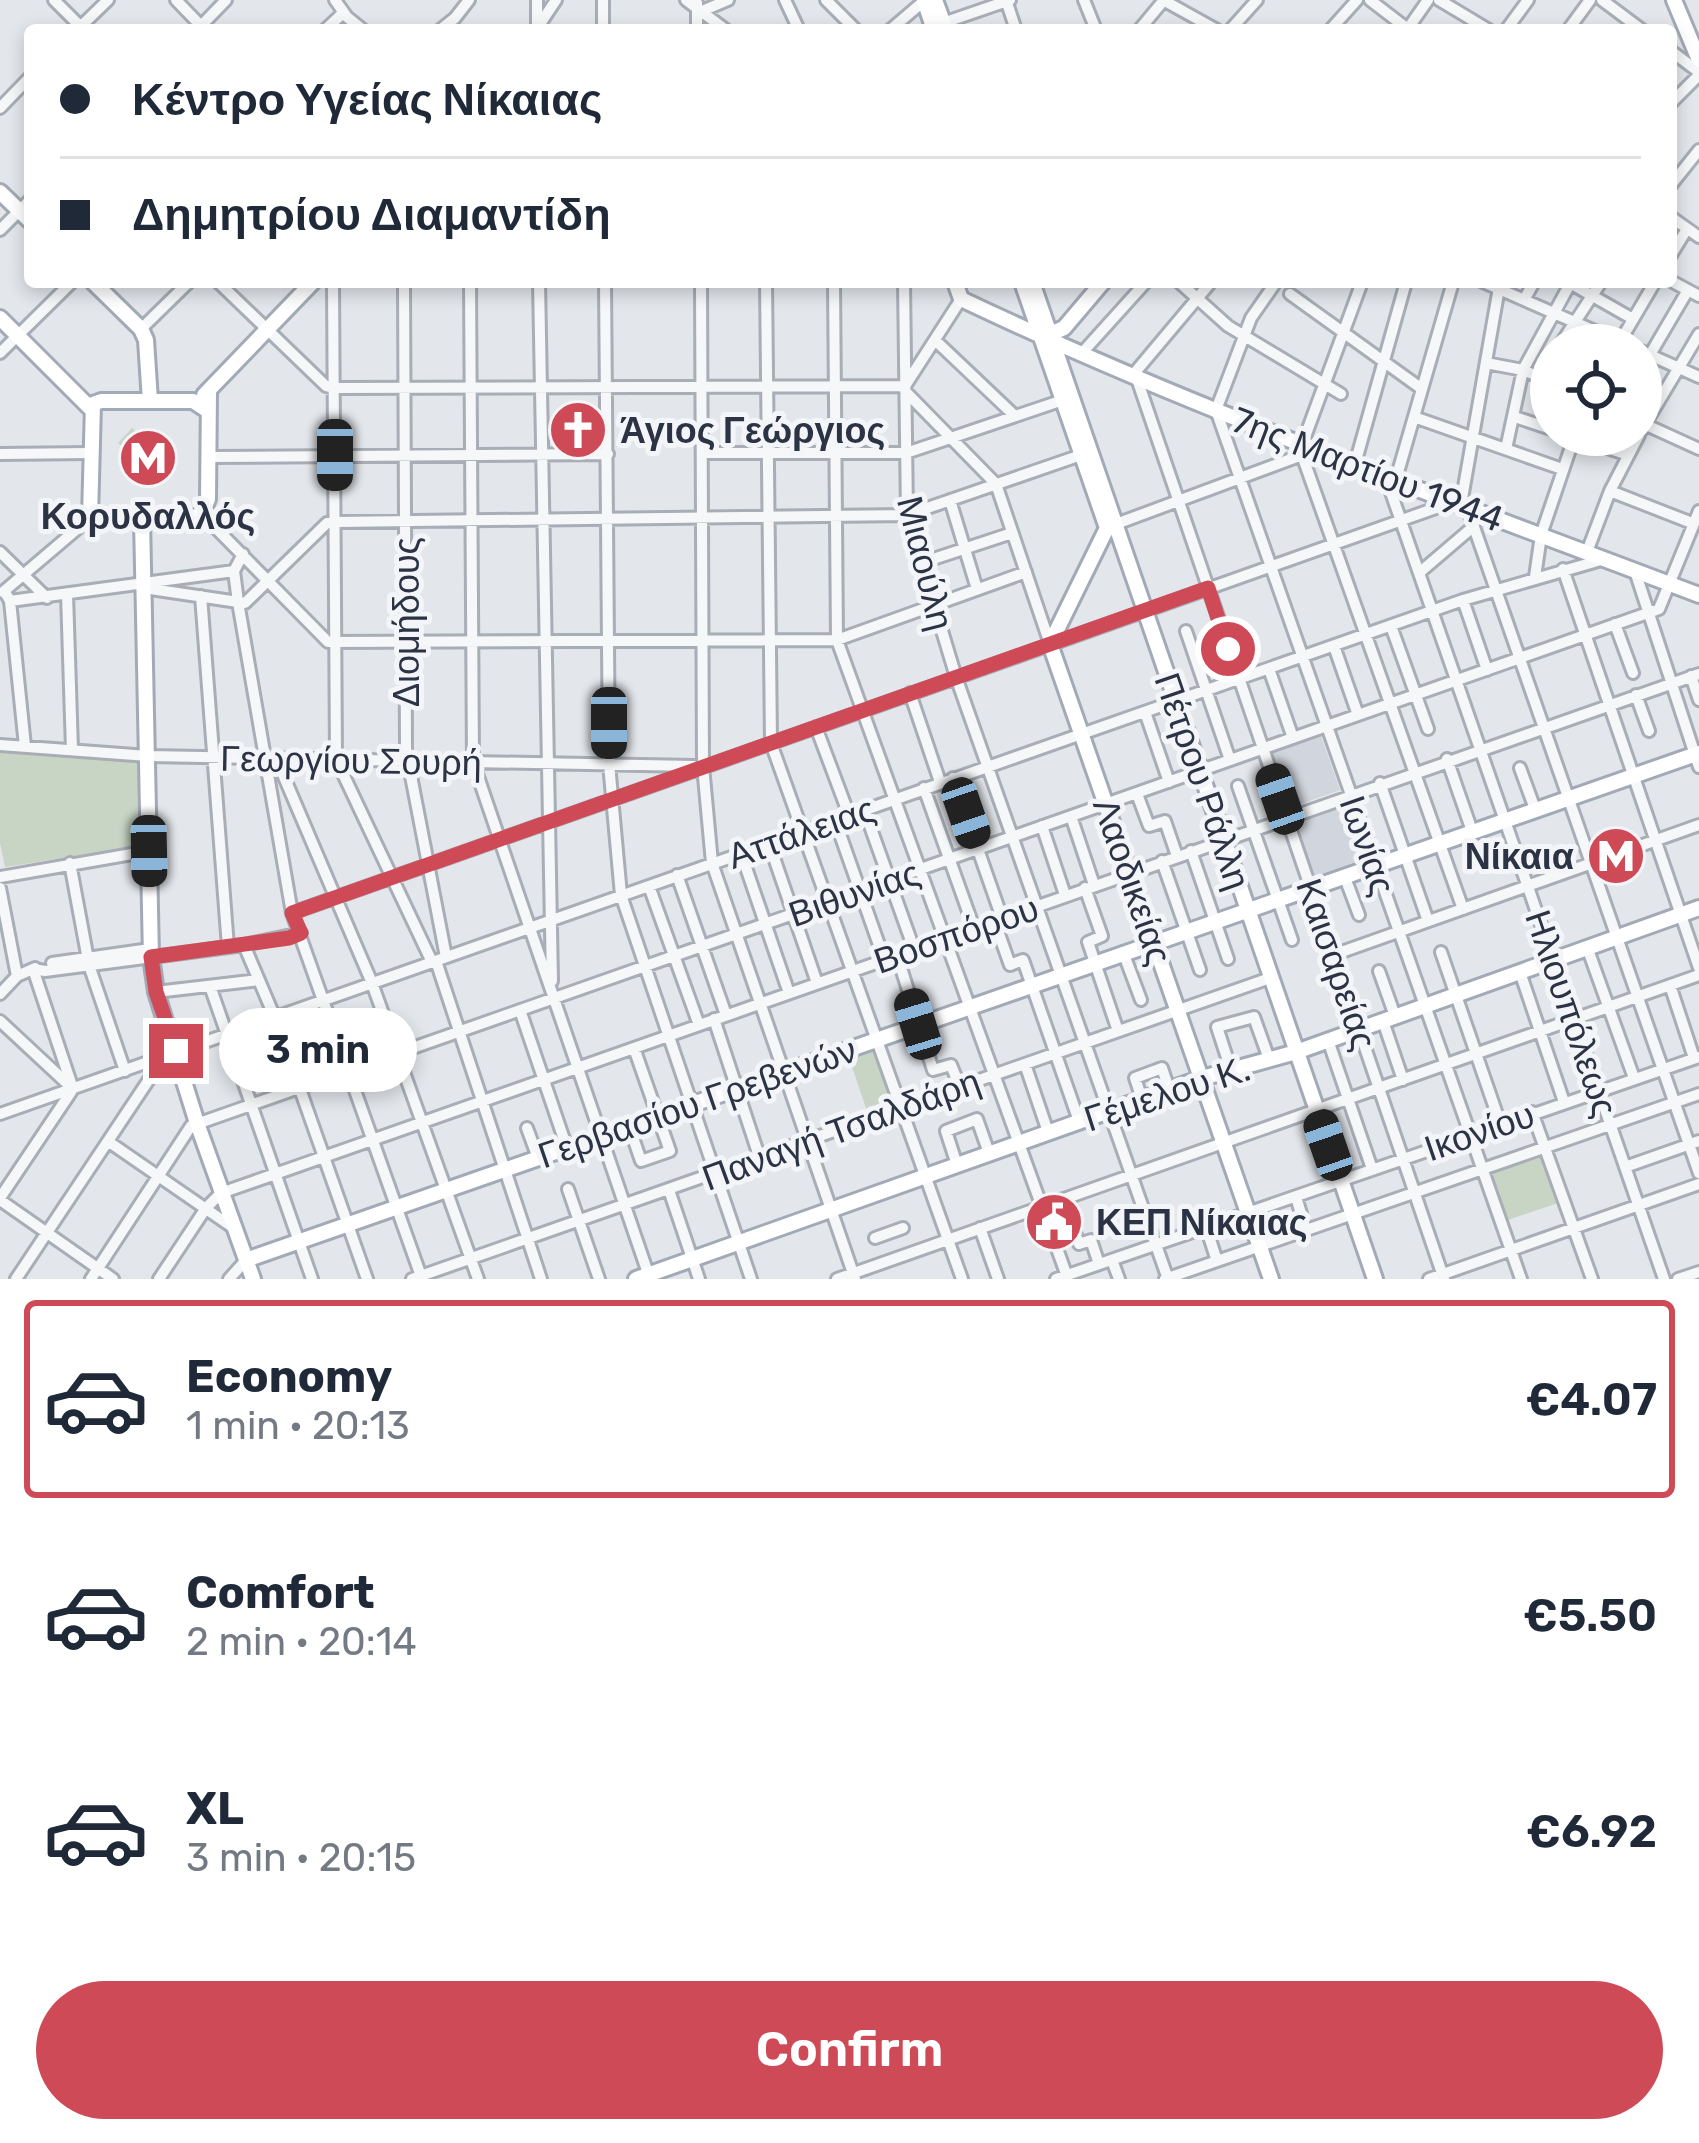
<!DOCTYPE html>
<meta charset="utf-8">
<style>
body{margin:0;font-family:Rubik,sans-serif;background:#f6f6f7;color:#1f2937;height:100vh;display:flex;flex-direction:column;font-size:45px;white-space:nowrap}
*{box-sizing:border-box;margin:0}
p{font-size:39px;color:#747a83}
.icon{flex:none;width:66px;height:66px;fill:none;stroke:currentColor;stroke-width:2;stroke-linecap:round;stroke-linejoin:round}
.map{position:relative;height:1279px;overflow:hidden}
.drawer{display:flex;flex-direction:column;background:#fff;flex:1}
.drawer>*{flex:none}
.guide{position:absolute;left:24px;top:24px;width:1653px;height:264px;border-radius:12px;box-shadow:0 6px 18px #0003;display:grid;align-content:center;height:264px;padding:0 36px;background:#fff}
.tools{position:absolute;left:1530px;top:324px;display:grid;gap:24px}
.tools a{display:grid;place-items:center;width:132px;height:132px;border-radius:50%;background:#fff;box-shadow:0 6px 18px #0003;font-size:60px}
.end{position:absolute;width:54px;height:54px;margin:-27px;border:15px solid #cf4a57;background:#fff;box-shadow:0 0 0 6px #fff}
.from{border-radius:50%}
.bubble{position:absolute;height:84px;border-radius:42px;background:#fff;box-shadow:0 6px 18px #0003;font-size:39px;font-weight:600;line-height:84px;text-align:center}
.car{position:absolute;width:36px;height:72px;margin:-36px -18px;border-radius:15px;box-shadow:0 0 9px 3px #0007;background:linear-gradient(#222 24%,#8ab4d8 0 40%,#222 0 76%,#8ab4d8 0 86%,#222 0)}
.guide b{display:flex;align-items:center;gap:42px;height:114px;font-size:45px}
.guide b+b{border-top:3px solid #e0e1e3}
.guide i{width:30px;height:30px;background:#1f2937}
ul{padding:21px 0 0;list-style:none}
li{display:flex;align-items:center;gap:36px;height:198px;margin:0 24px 18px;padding:0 12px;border:6px solid transparent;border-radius:12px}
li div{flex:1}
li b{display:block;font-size:45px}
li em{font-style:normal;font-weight:600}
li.on{border-color:#cf4a57}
li>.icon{width:108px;height:108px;stroke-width:1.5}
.cta{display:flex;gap:24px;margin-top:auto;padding:24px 36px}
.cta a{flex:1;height:138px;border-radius:72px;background:#cf4a57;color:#fff;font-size:48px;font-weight:600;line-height:138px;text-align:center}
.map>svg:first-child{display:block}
.built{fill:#d1d5dd}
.green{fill:#c8d5c5}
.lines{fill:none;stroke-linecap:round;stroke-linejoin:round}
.minor-casing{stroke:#a8adb6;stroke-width:16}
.major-casing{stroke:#a3aab7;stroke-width:20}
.minor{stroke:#f6f7f9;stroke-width:10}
.major{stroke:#fff;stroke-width:14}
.route{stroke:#cf4a57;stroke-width:15}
.labels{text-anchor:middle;stroke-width:10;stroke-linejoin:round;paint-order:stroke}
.poi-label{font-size:36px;font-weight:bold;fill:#2b3344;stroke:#f3f5f8;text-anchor:start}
.street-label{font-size:36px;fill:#2b3344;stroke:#f3f5f8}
</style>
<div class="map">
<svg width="1699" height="1279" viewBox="0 0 1699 1279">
<rect width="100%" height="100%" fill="#e3e6eb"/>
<path class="built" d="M1321,736L1340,790L1289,808L1270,753Z
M1344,802L1364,859L1313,877L1293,820Z"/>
<path class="green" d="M132,428L163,457L154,478L118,443Z
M0,752L141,761V846L5,867L0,843Z
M876,1043L897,1104L868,1114L847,1052Z
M1541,1153L1558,1203L1505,1221L1488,1171Z"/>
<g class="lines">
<g class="minor-casing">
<path id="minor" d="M54,0L84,30
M176,0L203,28
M335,0L347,17L363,30
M603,0V30
M686,0L726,30
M785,0L799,30
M826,0L856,30
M1006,0L1016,30
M1084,0L1096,30
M1163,0L1217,30
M1370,0L1409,30
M1439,0L1489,30
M1602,0L1642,30
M697,3V30
M702,11L728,0
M943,23L1010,0
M537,27V0
M77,30L108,0
M197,30L226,0
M325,30L343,13
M440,30L455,18L469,0
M536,30L556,0
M890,30L924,1
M1139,30L1164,0
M1230,30L1257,0
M1330,30L1357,0
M1407,30L1428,0
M1506,30L1528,0
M1568,30L1590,0
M1671,51L1699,72
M1671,103L1699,75
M0,108L30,77
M1671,185L1699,150
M1671,217L1699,237
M0,230L30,200
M1671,255L1687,229
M1671,281L1699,296
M218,282L326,386L335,388L905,386L961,299
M333,282L336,759L432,962
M404,282L406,750L446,957
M470,282L473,762L650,1279
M539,282L552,981
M605,282L609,764L621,895L751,1279
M701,282L703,766L712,863L855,1279
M766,282L771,743L962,1279
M834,282L837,640L1068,1279
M904,282L907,515L956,677L1168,1279
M1179,282L1228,326L1341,394
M1211,282L1137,370L1136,376L1444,1279
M1276,282L1251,318L1216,410L1521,1279
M1362,282L1302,445V455L1463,909
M1483,282L1627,345
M1568,282L1633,319
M1290,294L1422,389
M1524,300L1534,282
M141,329L189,282
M935,340L1015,416
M1560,345L1601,282
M1618,345L1655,282
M1641,351L1699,377
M0,353L72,282
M1081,354L1146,282
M1486,363L1523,370L1551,382
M1641,370L1688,290
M905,391L996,484L1050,644
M1414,417L1562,469
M1515,417L1551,429
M1642,423L1699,449
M1641,431L1699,334
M1569,435L1628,455
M1506,449L1523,370L1571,282
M702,453H906L1063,400
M0,454L91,453
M209,457L608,454
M1355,464L1406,282
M1385,475L1664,1279
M1396,479L1453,282
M1610,491L1692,523
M950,500L977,589
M1461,504L1500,282
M1467,507L1699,1173
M202,514L328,642L837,640L1026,572
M1116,524L1302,455
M0,552L47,598
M1587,552L1610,491L1639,435
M243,554L234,571L238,602L292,913L422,1279
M921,563L1012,533
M1563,569L1699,968
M1635,571L1699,767
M1419,573L1474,526
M1535,577L1541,535L1575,435
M144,588L238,602
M3,592L90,518
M5,592L10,601L25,746
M67,594L72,750
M201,596L228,947
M1463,600L1487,670
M10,601L234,571
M238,602L245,603L327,523L335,522L907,515L1081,455
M1615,624L1633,673
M1391,626L1428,729
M1186,631L1230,760
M1334,646L1358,715
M1269,669L1293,738
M1691,676L1699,700
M910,693L940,782
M1636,695L1649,731
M1145,712L1169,782
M816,727L849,815
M0,745L148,756L694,766
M276,758L372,983L478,1279
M1447,759L1472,831
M1520,768L1535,809
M953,778L1002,918
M1380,783L1428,921
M1238,786L1292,940
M924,788L974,928
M1137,794L1149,826L1165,821L1177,856
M864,809L914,949
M1071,816L1094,885
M835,820L884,959
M1042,826L1065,895
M769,843L817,983
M1191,851L1228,959
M741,853L789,993
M1162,861L1200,970
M70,863L89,965L125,1071
M677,875L726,1015
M1344,875L1359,915
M0,877L149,851
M649,886L699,1025
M0,888L17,976
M1085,888L1102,936L1088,942L1118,1031
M292,913L1450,503
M994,920L1010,965L1023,960L1079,1121
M244,945L275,1018L367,1279
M1587,947L1634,1078
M1123,952L1141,1000
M1441,952L1500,1123
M897,955L933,1070L951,1065L960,1087
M1333,955L1699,825
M436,961L541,1279
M52,963L150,949
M33,969L45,971L244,945L301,933
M33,969L73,1089
M1379,971L1395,1016
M1520,972L1564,1102
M1670,985L1694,1058
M210,986L312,1279
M156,992L259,980
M0,994L17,976L35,968
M520,1010L567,1148
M714,1019L760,1159
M0,1021L71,1087
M1383,1021L1403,1080
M1328,1040L1372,1169
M1025,1064L1048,1132
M1231,1070L1217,1027L1254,1017L1269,1059
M1142,1099L1135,1078L1162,1068L1169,1089
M1532,1112L1592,1279
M0,1114L1463,600L1601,560
M629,1126L641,1161L670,1151L634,1048
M527,1128L538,1158
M109,1142L235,1229
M957,1165L946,1131L977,1119L989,1153
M1625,1167L1699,1141
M568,1189L599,1279
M669,1190L699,1279
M1296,1197L1306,1230
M0,1198L71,1092
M1063,1199L1079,1244L1091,1240L1099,1264
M0,1200L113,1279
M1206,1227L1217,1261
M980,1228L998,1279
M875,1238L903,1228
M1112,1260L1119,1279
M16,1279L164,1057
M91,1279L191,1126L1659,609L1699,511
M159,1279L206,1208L221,1193L1699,674
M229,1279L246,1260
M412,1279L1270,978
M837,1279L1699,975
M1056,1279L1699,1057
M1165,1279L1699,1094
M1429,1279L1699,1184
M1678,1279L1699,1272"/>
</g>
<g class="major-casing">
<path id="major" d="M924,0L934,30
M935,0L946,30
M1674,0L1699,60
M0,192L30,221
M93,282L141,329L146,340L150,401
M955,282L961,299C1201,413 1452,501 1699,595
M1022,282L1107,528L1050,644L1271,1279
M1032,282L1375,1279
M0,318L90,408
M1046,336L1064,328L1103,282
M204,395L313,282
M208,411L193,401H101L93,404L90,518L189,519L202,514L208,499L209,392
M142,519L151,957L156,992L197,1123L253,1279
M246,1260L1699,753
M636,1279L1202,1078L1296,1052L1699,908"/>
</g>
<use href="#minor" class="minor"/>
<use href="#major" class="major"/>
</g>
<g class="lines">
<path class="route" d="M176,1051L156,992L151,957L289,938L301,933L292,913L1208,588L1228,649"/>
</g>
<defs>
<g id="church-disc" transform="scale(3)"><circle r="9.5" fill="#cf4a57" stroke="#f3f5f8"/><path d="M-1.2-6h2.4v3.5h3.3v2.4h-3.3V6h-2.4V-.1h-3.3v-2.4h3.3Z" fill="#fff"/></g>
<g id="metro-disc" transform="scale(3)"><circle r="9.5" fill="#cf4a57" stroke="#f3f5f8"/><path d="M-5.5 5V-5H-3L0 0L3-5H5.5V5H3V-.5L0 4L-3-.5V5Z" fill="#fff"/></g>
<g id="civic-disc" transform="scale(3)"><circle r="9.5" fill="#cf4a57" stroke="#f3f5f8"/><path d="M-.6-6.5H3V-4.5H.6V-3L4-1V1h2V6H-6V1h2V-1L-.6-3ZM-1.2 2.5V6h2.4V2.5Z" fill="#fff"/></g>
</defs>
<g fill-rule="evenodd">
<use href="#church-disc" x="578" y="430"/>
<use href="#metro-disc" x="148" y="458"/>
<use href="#metro-disc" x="1616" y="856"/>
<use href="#civic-disc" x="1054" y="1222"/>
</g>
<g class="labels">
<g class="poi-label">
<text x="620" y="443">Άγιος Γεώργιος</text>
<text x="148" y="529" text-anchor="middle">Κορυδαλλός</text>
<text x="1574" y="869" text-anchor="end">Νίκαια</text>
<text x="1096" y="1235">ΚΕΠ Νίκαιας</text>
</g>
<g class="street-label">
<text transform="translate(1368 469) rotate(21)" y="13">7ης Μαρτίου 1944</text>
<text transform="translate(926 563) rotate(76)" y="13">Μιαούλη</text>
<text transform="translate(406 622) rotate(-90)" y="13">Διομήδους</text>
<text transform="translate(351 760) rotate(1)" y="13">Γεωργίου Σουρή</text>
<text transform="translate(1203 781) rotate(71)" y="13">Πέτρου Ράλλη</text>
<text transform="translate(801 832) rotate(-19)" y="13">Αττάλειας</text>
<text transform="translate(1368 845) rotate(71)" y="13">Ιωνίας</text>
<text transform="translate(1133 881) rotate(71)" y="13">Λαοδικείας</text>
<text transform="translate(854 893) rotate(-19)" y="13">Βιθυνίας</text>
<text transform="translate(956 934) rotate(-19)" y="13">Βοσπόρου</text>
<text transform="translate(1337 964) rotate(71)" y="13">Καισαρείας</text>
<text transform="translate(1572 1013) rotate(71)" y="13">Ηλιουπόλεως</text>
<text transform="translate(1167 1093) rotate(-18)" y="13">Γέμελου Κ.</text>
<text transform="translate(697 1102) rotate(-19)" y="13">Γερβασίου Γρεβενών</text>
<text transform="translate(841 1129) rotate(-20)" y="13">Παναγή Τσαλδάρη</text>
<text transform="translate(1479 1131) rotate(-19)" y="13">Ικονίου</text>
</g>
</g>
</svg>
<div class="tools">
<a><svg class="icon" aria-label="locate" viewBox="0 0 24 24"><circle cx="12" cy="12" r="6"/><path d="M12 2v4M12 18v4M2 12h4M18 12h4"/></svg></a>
</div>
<i class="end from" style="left:1228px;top:649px"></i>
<i class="end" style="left:176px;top:1051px"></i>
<div class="bubble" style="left:219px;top:1008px;width:198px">3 min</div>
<i class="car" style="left:335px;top:455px;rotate:180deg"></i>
<i class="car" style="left:609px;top:723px;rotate:180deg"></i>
<i class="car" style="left:1280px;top:799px;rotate:341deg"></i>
<i class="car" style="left:966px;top:813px;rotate:161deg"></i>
<i class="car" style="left:149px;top:851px;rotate:179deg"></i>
<i class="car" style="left:918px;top:1024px;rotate:343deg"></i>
<i class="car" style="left:1328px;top:1145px;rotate:341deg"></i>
<div class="guide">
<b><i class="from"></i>Κέντρο Υγείας Νίκαιας</b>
<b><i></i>Δημητρίου Διαμαντίδη</b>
</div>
</div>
<section class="drawer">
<ul>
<li class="on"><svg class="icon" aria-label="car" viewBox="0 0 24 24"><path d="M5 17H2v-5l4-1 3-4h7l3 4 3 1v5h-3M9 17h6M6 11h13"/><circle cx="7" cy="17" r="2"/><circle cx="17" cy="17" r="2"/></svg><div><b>Economy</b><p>1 min · 20:13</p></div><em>€4.07</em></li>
<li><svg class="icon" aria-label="car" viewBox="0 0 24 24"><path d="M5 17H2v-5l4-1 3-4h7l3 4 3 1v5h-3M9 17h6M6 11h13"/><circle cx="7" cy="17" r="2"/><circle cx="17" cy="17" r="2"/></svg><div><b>Comfort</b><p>2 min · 20:14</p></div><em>€5.50</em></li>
<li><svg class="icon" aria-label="car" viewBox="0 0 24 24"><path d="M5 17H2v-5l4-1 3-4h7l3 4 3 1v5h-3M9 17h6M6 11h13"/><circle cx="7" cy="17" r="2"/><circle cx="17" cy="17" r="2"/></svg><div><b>XL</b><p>3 min · 20:15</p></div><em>€6.92</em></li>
</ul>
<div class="cta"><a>Confirm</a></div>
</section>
